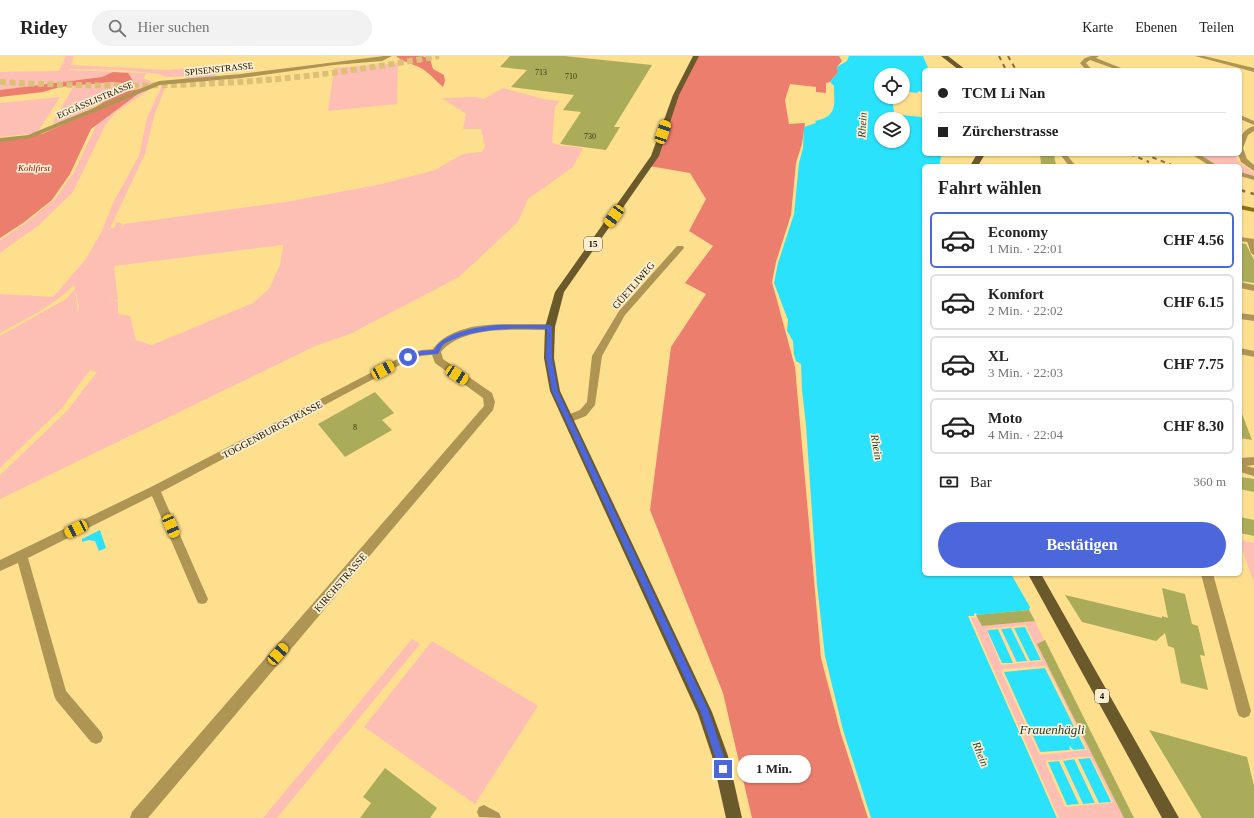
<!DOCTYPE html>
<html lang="de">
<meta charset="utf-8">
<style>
body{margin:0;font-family:Georgia,serif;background:#f2f2f2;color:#222;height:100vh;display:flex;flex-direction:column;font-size:15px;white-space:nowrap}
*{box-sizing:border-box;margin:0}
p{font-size:13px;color:#767676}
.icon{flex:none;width:22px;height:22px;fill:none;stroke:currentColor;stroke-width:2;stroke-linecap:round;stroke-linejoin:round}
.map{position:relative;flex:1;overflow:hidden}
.drawer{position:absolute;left:922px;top:108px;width:320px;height:412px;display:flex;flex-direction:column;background:#fff;border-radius:6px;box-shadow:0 1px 3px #0004}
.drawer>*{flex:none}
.guide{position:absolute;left:922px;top:12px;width:320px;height:88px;border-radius:6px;box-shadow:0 1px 3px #0004;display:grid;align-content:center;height:88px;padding:0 16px;background:#fff}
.controls{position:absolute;left:874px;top:12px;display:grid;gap:8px}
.controls a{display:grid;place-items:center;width:36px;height:36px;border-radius:50%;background:#fff;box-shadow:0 1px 3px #0004;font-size:20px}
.end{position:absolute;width:18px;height:18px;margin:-9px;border:5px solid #4b67db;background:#fff;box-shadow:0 0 0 2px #fff}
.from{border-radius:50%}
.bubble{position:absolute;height:28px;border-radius:14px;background:#fff;box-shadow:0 1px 3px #0004;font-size:13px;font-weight:600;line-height:28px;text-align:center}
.car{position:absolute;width:12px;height:24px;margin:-12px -6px;border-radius:5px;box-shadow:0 0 3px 1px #0007;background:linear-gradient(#f5c518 24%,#345 0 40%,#f5c518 0 76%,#345 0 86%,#f5c518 0)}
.guide b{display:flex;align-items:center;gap:14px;height:38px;font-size:15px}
.guide b+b{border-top:1px solid #e0e0e0}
.guide i{width:10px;height:10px;background:#222}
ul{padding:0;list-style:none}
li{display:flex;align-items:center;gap:12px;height:56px;margin:0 8px 6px;padding:0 8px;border:2px solid #e0e0e0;border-radius:6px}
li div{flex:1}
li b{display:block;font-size:15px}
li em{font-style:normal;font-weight:600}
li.selected{border-color:#4b67db}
li>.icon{width:36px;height:36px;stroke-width:1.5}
h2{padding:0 16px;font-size:18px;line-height:48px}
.pay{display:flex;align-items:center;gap:10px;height:44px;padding:0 16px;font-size:15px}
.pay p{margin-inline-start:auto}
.primary-button{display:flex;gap:8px;margin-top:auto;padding:8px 16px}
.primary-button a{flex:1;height:46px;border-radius:24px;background:#4b67db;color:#fff;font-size:16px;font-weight:600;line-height:46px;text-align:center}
header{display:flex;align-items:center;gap:24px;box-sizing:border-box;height:56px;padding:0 20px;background:#fff;border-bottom:1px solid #e0e0e0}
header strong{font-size:19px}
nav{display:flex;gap:22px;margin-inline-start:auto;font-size:14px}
.search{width:280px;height:36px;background:#f2f2f2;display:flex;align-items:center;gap:10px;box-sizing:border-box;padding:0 14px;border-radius:22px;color:#767676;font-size:15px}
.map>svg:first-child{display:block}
.green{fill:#fdbeb3;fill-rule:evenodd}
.forest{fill:#ec7e6e}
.water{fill:#2ae2fb}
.pier{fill:#fedf8d;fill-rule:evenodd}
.building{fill:#aaac59}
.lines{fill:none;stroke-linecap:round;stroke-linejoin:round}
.trunk-tunnel{stroke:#dcc078;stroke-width:6;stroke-dasharray:6 3.5;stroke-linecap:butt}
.pedestrian{fill:#ae9554;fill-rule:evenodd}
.minor{fill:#ae9554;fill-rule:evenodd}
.tertiary{fill:#ae9554;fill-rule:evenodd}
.secondary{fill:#8d7014;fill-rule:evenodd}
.primary{fill:#6a592b;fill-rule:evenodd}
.rail-far1{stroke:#837042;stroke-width:2;stroke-dasharray:4.5 4.5;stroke-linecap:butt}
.rail{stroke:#837042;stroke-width:2.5;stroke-dasharray:5.5 5.5;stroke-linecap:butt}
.route{fill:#4b67db}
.labels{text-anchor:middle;stroke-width:3.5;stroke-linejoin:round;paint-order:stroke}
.number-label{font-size:8px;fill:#3c3616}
.far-street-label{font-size:9px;fill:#180f00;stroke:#fbefd0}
.far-park-label{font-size:9px;font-style:italic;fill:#930601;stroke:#fbefd0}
.shield{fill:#fbefd0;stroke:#5c523e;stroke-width:1}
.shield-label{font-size:9px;font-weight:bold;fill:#180f00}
.street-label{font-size:10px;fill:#180f00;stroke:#fbefd0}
.water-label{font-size:11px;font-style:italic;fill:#1f393e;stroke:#fbefd0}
.near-water-label{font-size:13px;font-style:italic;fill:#1f393e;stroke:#fbefd0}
</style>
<header>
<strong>Ridey</strong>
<div class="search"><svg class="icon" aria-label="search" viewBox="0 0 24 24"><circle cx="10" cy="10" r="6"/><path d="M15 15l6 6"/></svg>Hier suchen</div>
<nav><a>Karte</a><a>Ebenen</a><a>Teilen</a></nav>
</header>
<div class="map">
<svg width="1254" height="762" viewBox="0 0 1254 762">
<rect width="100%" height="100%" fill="#fedf8d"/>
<path class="green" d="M66,0H74L71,9L167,14L217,10L216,22L185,24L187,20L166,21L159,18L122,14L69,13V14L146,17L144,22L153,27L141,33L127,34L58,69L53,66L74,30L114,26L128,28L133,25L127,17L114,16L101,21L0,34V16L59,15Z
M398,7L397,48L328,55L334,12Z
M165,27V32L154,60L145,98L110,172H114L117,166L123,168L121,173L124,168L286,146L382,128L435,114L463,98L482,96L485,91L481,73H463L466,58L442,42L476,41L484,43L503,32L543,43L560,45L555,51L552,86L558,89L583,92L573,111L528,143L518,166L459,221L350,278L315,290L0,443V419L67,355L97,316L90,314L62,352L0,412V280L66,243L75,233L78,257L79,250L74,229C53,250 26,263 0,277V238L53,241L86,203L101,177L113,147L139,100L147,62L161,32V28ZM283,189L280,209L269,233L253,247L152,289L136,284L130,260L118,258V246L106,241L118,245L114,210Z
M152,30L148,35L115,57L106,68L73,136L39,169L0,197V184L26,167L55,143L73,118L97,68L146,32Z
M60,41L37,77L0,81V47Z
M1198,98H1233L1239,106L1254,117V119L1251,120L1240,117V110H1219Z
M1240,484L1254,487V527L1240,487Z
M1029,554L1134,762H1057L968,560Z
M412,583L420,588L277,762H263Z
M432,585L538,650L475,748L364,671Z"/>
<path class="forest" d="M396,0H422L430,3L433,13L444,19L445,25L443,31C435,24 429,16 419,11C411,7 402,6 396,0Z
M696,0H839L842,5L837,11L838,16L830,26L826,27V37L816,36V31L790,28L785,44L789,68L805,67L802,88L796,107L791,159L776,206L772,226L795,311L821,602L841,678L868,762H752L723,637L650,454L671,291L706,238L685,227L713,190L689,175L706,143L690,117L649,110L676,39Z
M113,16L128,17L133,25L128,28L113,26L60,31L43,36L0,41V34L102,21Z
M146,32L91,73L70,118L52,144L23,167L0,182V83L42,78L78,62L105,45L127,35Z"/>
<path class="water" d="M849,0H923L929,14H924V37L919,35L917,37L903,35V19H881V41H892L895,63H881V85H903V63H899L902,61V59L922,61L924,63V98H942L939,110H924V518H1011L1030,551L1029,554L969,561L1057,762H871L843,674L825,600L817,529L806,369L802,334L801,308L796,305L794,299L793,285L787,275L788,264L774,227L778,207L794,158L799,107L803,92L804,71L816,67L815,65C838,60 834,49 834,30L830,26L838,16L837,11L847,5Z
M100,474L106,492L99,495L95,485L89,484L82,486V483Z
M1025,570L1041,604L1030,605L1014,572Z
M1011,572L1028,605L1017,606L1001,573Z
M998,573L1013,607L1002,608L987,574Z
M1045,612L1085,693L1073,694L1070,690V694L1041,697L1003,615Z
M1090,702L1111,746L1099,747L1078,703Z
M1075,703L1095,747L1083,748L1063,705Z
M1059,705L1079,748L1067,750L1047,706Z"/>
<path class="pier" d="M1029,554L1030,555L971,562L1059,762H1057L968,560H974V558L976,557L977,559Z
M1026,569L1043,605L1001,609L986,573ZM1025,571L1041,604L1030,605L1014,572ZM1011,572L1027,605L1016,606L1001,573ZM998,573L1013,606V607H1002L987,574Z
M1045,610L1047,611L1087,692L1086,694L1041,699L1039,698L1001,615L1003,613ZM1045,612L1085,692V693L1074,694L1069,690L1070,694L1040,696L1004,616Z
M1074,701H1091L1113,745L1112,747L1065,751L1045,706L1047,704H1061ZM1090,702L1111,745V746L1099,747L1078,703ZM1074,703L1095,747L1083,748L1063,705ZM1059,705L1079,748L1067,749L1048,706Z"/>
<path class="building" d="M510,0H564L652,9L614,71H620L606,94L560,88L581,56L563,54L574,39L511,31L527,14L500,11Z
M1040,98H1054L1056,110L1041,108Z
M1240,187L1246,188L1254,204V227L1240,225Z
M375,336L394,357L382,364L392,374L345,401L318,368Z
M1240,355H1241L1252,384L1240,382Z
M1240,421L1254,423V436L1240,433Z
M1240,461L1254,464V480L1240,477Z
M1162,532L1185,538L1192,568L1198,570L1205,600L1200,599L1208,634L1181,627L1174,592L1168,590L1165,577L1156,585L1082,566L1065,539L1162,562V560L1168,562Z
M1029,554L1035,565L982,570L976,559Z
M1045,584L1134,762H1124L1037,588Z
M1149,674L1247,701L1254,730V762H1202Z
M385,712L437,752L430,762H360L371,747L363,741Z"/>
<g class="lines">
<path class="trunk-tunnel" d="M0,26C73,30 146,31 219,27C293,24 366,13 439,0"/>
<path class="pedestrian" d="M1250,183L1252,184L1254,188V199L1251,197L1247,185Z"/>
<path class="minor" d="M384,0H392L382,5L334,9L241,22L160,29L31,82L0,86V82L28,79L159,25L241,18Z
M1091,0H1099L1096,2L1126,14H1118L1090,4L1086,7L1092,14H1086L1080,7L1085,2Z
M1195,0H1204L1254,12V16Z
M1240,59L1254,65V69L1240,63Z
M1060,98H1066L1076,110H1069Z
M1191,98H1199L1218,110H1210Z
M1240,116L1254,120V124L1240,120Z
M1240,181L1254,183V187L1240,185Z
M677,190H683L684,192L625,259L602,300L595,349L586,360L568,367L565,366L563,363L565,360L580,354L587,346L592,300L619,255Z
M1240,226L1254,229V235L1240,232Z
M1240,257L1254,259V265L1240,263Z
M1240,292L1254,295V301L1240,298Z
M436,293L439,294L440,296L439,298L421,300L411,303L161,436L208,543L206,547L202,548L198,547L152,440L28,502L66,635L101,676L103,681L101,686L96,688L91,686L56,644L54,639L18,507L0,515V504L151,431L405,299L421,294Z
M1254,401V409L1246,410L1254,412V420L1240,416V402Z
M1201,518H1213L1251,655L1249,660L1244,662L1239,660L1237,655Z
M484,749L499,757L501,762L479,761L477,756L479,751Z"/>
<path class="tertiary" d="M1254,70V75L1248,79L1243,92L1247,103L1254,109V115L1241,106L1238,98H1240C1240,84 1239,75 1254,70Z
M523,268H550L555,271L550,274C518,274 463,269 441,296L443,303L492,337L495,346L493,354L148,762H130L132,756L484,350L483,342L435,307L431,296C449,267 492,268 523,268Z"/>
<path class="secondary" d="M1240,149L1254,152V156L1240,153Z"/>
<path class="primary" d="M693,0H699L679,39L659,100L564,236L555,271L554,302L560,335L712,656L728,700L742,762H726L712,700L698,658L550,335L544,302L545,271L555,236L651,100L673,39Z
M941,0H948L966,14H959Z
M977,98H985L978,110H970Z
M1028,518H1041L1179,762H1162Z"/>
<path class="rail-far1" d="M999,0L1006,14
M1008,0L1016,14
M1130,98L1149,106
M1144,98L1174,110"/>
<path class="rail" d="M1240,134L1254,138"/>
</g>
<path class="route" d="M496,269H550L552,271V302L558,335L708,653L728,713L726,716L723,717L720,716L701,657L552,335L546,302L547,273C516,273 486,271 457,282C452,284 446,286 443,289C441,291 440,295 438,298L421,299L408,303L405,301L421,295L434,294C443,276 478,271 496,269Z"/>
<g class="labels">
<g class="number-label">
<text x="541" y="19">713</text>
<text x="571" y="23">710</text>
<text x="590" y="83">730</text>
<text x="355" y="374">8</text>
</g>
<g class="far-street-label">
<text transform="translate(219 13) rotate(-6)" y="3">SPISENSTRASSE</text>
<text transform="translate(95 44) rotate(-23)" y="3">EGGÄSSLISTRASSE</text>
</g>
<g class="far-park-label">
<text x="34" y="115">Kohlfirst</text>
</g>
<g class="shield">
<rect x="584" y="181" width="18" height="14" rx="3"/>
<rect x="1095" y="633" width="14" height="14" rx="3"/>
</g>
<g class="shield-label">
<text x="593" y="191">15</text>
<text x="1102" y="643">4</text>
</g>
<g class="street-label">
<text transform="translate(633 229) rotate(-49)" y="4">GÜETLIWEG</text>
<text transform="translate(272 373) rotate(-28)" y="4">TOGGENBURGSTRASSE</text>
<text transform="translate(340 526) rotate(-49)" y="4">KIRCHSTRASSE</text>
</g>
<g class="water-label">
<text transform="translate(862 69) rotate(-87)" y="4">Rhein</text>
<text transform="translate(877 391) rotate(80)" y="4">Rhein</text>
<text transform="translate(981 698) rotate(68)" y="4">Rhein</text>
</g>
<g class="near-water-label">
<text x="1052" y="678">Frauenhägli</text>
</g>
</g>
</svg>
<div class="controls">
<a><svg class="icon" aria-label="locate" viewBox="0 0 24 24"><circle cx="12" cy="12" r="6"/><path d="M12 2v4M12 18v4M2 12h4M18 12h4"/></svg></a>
<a><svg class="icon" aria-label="layers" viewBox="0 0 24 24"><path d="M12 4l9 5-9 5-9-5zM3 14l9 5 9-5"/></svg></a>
</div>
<i class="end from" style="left:408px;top:301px"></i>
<i class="end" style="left:723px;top:713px"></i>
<div class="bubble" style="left:737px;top:699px;width:74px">1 Min.</div>
<i class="car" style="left:663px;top:76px;rotate:18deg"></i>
<i class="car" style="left:614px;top:160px;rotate:216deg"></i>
<i class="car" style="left:383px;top:314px;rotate:62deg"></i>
<i class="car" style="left:457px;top:319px;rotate:123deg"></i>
<i class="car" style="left:171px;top:470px;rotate:157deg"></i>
<i class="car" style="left:76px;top:473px;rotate:244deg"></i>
<i class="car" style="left:278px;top:598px;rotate:41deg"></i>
<div class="guide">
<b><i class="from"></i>TCM Li Nan</b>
<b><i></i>Zürcherstrasse</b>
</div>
<section class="drawer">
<h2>Fahrt wählen</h2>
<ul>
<li class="selected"><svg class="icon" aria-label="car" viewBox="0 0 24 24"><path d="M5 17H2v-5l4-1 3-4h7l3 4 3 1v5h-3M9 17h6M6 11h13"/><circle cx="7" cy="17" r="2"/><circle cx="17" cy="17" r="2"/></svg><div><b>Economy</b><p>1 Min. · 22:01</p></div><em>CHF 4.56</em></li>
<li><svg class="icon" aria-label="car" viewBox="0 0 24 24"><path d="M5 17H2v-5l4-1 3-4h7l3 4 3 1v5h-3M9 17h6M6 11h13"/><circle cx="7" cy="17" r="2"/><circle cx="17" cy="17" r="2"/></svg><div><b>Komfort</b><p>2 Min. · 22:02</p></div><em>CHF 6.15</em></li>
<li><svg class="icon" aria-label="car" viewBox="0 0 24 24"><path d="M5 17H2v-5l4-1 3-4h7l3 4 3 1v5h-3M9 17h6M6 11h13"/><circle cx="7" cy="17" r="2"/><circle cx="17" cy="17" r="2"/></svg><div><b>XL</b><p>3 Min. · 22:03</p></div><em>CHF 7.75</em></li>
<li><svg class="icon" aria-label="car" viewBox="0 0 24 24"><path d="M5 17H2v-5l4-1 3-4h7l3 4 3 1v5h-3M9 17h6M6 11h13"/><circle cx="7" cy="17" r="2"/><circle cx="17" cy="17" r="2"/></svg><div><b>Moto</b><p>4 Min. · 22:04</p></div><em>CHF 8.30</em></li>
</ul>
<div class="pay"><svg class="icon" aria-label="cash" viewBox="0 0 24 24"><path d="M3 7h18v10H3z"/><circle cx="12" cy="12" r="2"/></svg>Bar<p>360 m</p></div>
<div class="primary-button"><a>Bestätigen</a></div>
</section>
</div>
